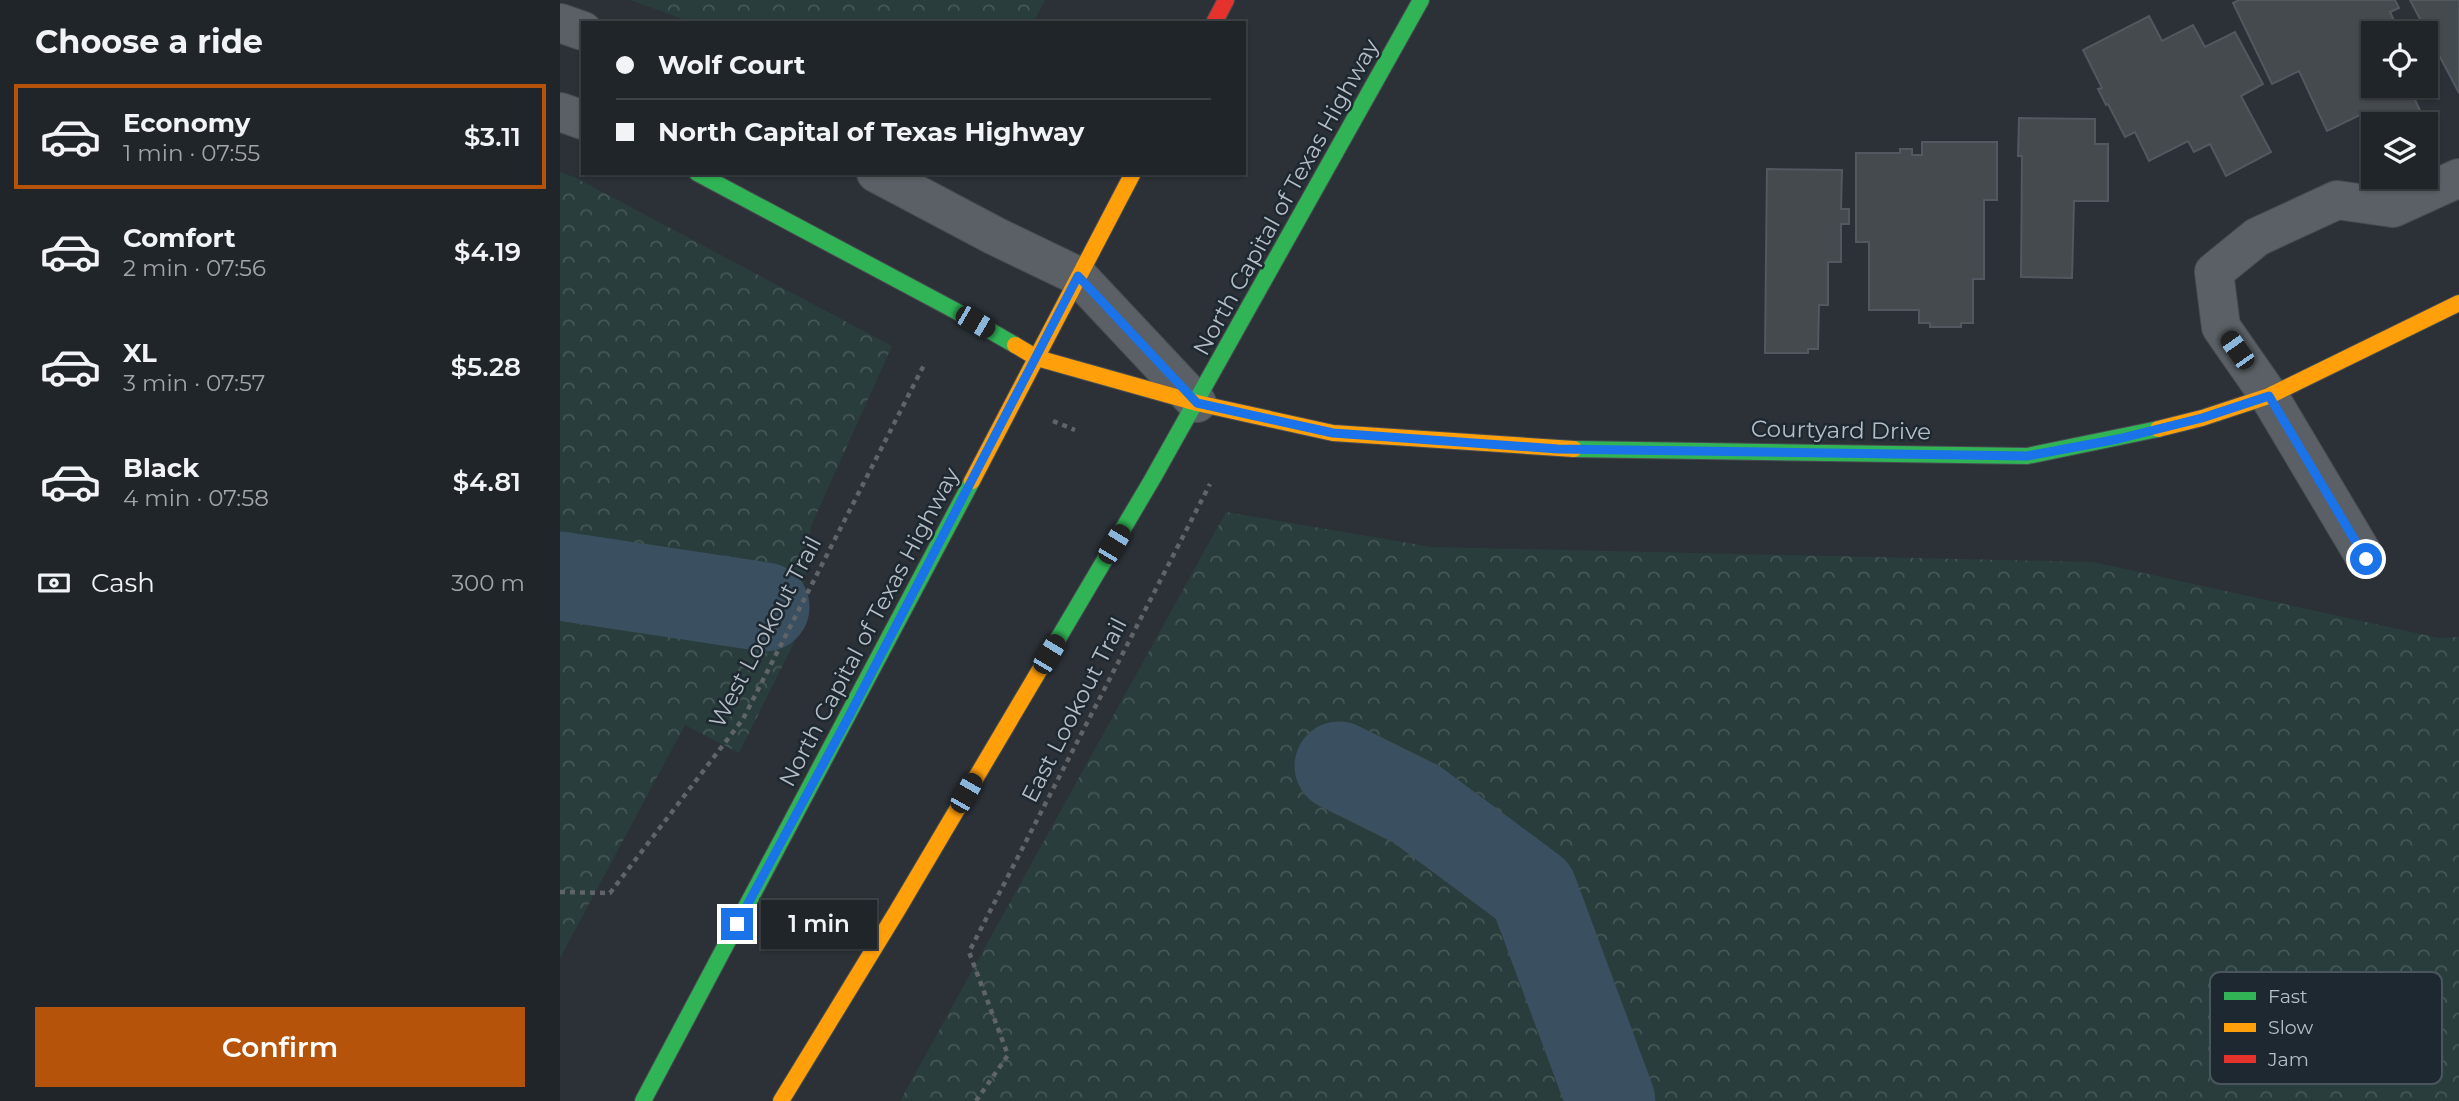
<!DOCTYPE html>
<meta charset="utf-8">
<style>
body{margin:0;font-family:Montserrat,sans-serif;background:#282d31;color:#f1f3f6;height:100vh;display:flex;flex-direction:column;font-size:26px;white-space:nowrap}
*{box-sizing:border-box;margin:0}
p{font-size:23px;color:#a2a5a8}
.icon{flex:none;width:38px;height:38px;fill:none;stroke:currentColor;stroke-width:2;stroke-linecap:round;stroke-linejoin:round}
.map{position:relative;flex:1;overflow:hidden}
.panel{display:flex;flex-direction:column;background:#202529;width:560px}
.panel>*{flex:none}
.guide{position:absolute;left:21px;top:21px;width:665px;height:154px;border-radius:0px;box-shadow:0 2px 5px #0004,0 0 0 2px #3d4246;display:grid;align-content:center;height:154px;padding:0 35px;background:#202529}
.controls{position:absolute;left:1801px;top:21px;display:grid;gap:14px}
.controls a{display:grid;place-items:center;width:77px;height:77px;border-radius:0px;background:#202529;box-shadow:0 2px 5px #0004,0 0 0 2px #3d4246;font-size:35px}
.end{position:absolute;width:32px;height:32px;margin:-16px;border:9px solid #1a73e8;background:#fff;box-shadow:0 0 0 4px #fff}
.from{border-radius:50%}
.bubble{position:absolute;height:49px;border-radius:0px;background:#202529;box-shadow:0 2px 5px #0004,0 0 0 2px #3d4246;font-size:23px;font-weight:600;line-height:49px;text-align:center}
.car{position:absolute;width:21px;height:42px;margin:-21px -10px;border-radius:9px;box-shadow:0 0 5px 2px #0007;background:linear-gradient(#222 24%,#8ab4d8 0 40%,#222 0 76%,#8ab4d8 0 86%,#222 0)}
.guide b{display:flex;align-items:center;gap:24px;height:66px;font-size:26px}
.guide b+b{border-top:2px solid #3d4246}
.guide i{width:18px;height:18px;background:#f1f3f6}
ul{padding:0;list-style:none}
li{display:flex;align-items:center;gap:21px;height:105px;margin:0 14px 10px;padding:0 21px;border:4px solid transparent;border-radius:0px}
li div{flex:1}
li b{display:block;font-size:26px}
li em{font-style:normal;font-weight:600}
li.on{border-color:#b45309}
li>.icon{width:63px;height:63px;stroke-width:1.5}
h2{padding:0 35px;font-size:32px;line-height:84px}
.pay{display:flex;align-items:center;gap:18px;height:77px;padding:0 35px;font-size:26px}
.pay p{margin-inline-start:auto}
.button{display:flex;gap:14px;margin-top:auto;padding:14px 35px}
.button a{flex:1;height:80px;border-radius:0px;background:#b45309;color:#fff;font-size:28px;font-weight:600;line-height:80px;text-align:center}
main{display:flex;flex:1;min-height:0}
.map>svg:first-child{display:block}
.forest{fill:url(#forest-crowns)}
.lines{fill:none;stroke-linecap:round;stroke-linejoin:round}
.river{stroke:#3a4f5f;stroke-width:89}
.building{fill:#454a4f;stroke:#52585f;stroke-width:2}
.street-casing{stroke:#484d52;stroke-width:40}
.fast-casing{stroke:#484d52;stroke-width:18}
.slow-casing{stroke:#484d52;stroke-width:18}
.jam-casing{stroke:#484d52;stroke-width:18}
.path{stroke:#5e6468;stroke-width:4.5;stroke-dasharray:5 5;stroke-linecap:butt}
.street{stroke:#5a6065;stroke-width:38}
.fast{stroke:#30b455;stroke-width:16}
.slow{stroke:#ff9f0a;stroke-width:16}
.jam{stroke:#e5322d;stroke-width:16}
.route{stroke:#1a73e8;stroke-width:9}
.labels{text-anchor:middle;stroke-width:5;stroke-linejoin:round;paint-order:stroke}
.street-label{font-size:23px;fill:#b5bec7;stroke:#1e2831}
.key{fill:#1e2831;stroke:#4b555e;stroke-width:2}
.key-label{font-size:19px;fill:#b5bec7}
</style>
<main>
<section class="panel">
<h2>Choose a ride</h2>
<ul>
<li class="on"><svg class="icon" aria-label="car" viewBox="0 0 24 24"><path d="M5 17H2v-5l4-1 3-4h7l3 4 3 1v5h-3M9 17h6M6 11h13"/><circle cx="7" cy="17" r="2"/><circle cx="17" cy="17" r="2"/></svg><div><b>Economy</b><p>1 min · 07:55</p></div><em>$3.11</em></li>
<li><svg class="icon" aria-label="car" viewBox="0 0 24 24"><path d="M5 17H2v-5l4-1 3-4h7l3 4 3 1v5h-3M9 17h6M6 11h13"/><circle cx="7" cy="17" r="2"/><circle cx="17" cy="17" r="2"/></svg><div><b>Comfort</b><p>2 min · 07:56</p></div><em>$4.19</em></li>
<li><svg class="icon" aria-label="car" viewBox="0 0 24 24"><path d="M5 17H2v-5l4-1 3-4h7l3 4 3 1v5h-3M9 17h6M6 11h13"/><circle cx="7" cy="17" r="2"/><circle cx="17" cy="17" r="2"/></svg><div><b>XL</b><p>3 min · 07:57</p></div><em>$5.28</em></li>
<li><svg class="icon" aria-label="car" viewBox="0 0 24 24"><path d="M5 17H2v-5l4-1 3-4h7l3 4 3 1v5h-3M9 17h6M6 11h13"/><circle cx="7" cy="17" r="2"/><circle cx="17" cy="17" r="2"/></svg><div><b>Black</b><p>4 min · 07:58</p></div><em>$4.81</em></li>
</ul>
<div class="pay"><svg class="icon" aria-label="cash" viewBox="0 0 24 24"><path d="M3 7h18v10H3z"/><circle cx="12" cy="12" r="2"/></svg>Cash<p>300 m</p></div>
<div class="button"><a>Confirm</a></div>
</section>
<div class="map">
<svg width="1899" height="1101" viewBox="0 0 1899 1101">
<defs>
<pattern id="forest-crowns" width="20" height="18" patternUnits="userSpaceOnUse" patternTransform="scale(1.75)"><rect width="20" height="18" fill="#293d3c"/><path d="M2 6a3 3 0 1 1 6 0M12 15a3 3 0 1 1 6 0" fill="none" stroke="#465757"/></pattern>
</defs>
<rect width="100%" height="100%" fill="#2b3137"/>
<path class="forest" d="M70,0H485L473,23H134Z
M0,172L16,178L332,346L251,526L239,633L179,753L125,725L0,958Z
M666,512L872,547L1533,562L1879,638L1899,637V1101H340Z"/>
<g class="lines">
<path class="river" d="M0,576L205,607
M779,766L856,804L973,891L1051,1101"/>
</g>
<path class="building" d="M1679,0H1835L1839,8L1830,12L1840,33H1813V86H1856L1850,89L1870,132L1866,134V124H1813V133L1804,113L1767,131L1739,71L1712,84L1673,3Z
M1850,0H1899V93Z
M1589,16L1602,41L1633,25L1645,47L1675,32L1703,84L1681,96L1711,152L1666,176L1650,144L1634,152L1628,141L1589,161L1575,132L1565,137L1548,104L1546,105L1538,89L1542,88L1523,50Z
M1459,118L1535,119V144H1548V201H1514L1512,278L1461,277L1462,156H1458Z
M1362,142H1437V200H1424V279H1413V323H1401V327H1370V323H1359V310H1309V242H1296V153H1340V149H1352V155H1362Z
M1207,169L1282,170L1281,209H1289V224H1281V262H1268V305H1259L1258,349H1248V353H1205Z"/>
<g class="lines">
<g class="street-casing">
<path id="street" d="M0,23L23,31
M0,112L23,120
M316,173L435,236L518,276L637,403
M1806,559L1709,396L1661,327L1654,272L1697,237L1777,200L1833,208L1899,178"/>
</g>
<g class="fast-casing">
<path id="fast" d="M137,173L394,310L455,345
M1014,449L1467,456L1598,429
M492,649L593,478L861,0
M83,1101L412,481"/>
</g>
<g class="slow-casing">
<path id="slow" d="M455,345L477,358L637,403L773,433L1014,449
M1598,429L1642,418L1709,396L1899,303
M412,481L573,173
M221,1101L337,911L492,649"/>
</g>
<g class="jam-casing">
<path id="jam" d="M654,23L666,0"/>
</g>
<path class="path" d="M493,421L515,430
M0,892L50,893L183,719L365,363
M416,1101L448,1055L409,952L650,484"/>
<use href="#street" class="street"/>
<use href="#fast" class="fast"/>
<use href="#slow" class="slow"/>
<use href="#jam" class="jam"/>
</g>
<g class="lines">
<path class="route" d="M177,924L287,720L518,276L637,403L773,433L998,449L1467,456L1558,439L1642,418L1709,396L1806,559"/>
</g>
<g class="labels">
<g class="street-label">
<text transform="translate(726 197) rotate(-61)" y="8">North Capital of Texas Highway</text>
<text transform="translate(1281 430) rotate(1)" y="8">Courtyard Drive</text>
<text transform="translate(309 627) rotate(-62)" y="8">North Capital of Texas Highway</text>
<text transform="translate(205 632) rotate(-62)" y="8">West Lookout Trail</text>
<text transform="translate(514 710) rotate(-63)" y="8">East Lookout Trail</text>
</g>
</g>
<rect x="1650" y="972" width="232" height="112" rx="10" class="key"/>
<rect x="1664" y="992" width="32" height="8" fill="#30b455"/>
<rect x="1664" y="1023" width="32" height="9" fill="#ff9f0a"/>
<rect x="1664" y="1055" width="32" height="8" fill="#e5322d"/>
<g class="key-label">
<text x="1708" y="1003">Fast</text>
<text x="1708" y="1034">Slow</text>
<text x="1708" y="1066">Jam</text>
</g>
</svg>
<div class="controls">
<a><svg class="icon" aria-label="locate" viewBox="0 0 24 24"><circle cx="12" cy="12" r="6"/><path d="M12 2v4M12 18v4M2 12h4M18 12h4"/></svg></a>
<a><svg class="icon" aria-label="layers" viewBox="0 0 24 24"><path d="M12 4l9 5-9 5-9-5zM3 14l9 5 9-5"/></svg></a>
</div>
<i class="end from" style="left:1806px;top:559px"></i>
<i class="end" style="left:177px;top:924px"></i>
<div class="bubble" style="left:201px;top:900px;width:116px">1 min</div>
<i class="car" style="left:415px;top:322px;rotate:120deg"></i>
<i class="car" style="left:1677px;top:350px;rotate:325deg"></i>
<i class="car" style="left:554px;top:544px;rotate:31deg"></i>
<i class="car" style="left:489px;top:654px;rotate:31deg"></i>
<i class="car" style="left:406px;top:793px;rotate:30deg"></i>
<div class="guide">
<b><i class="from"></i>Wolf Court</b>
<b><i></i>North Capital of Texas Highway</b>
</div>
</div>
</main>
